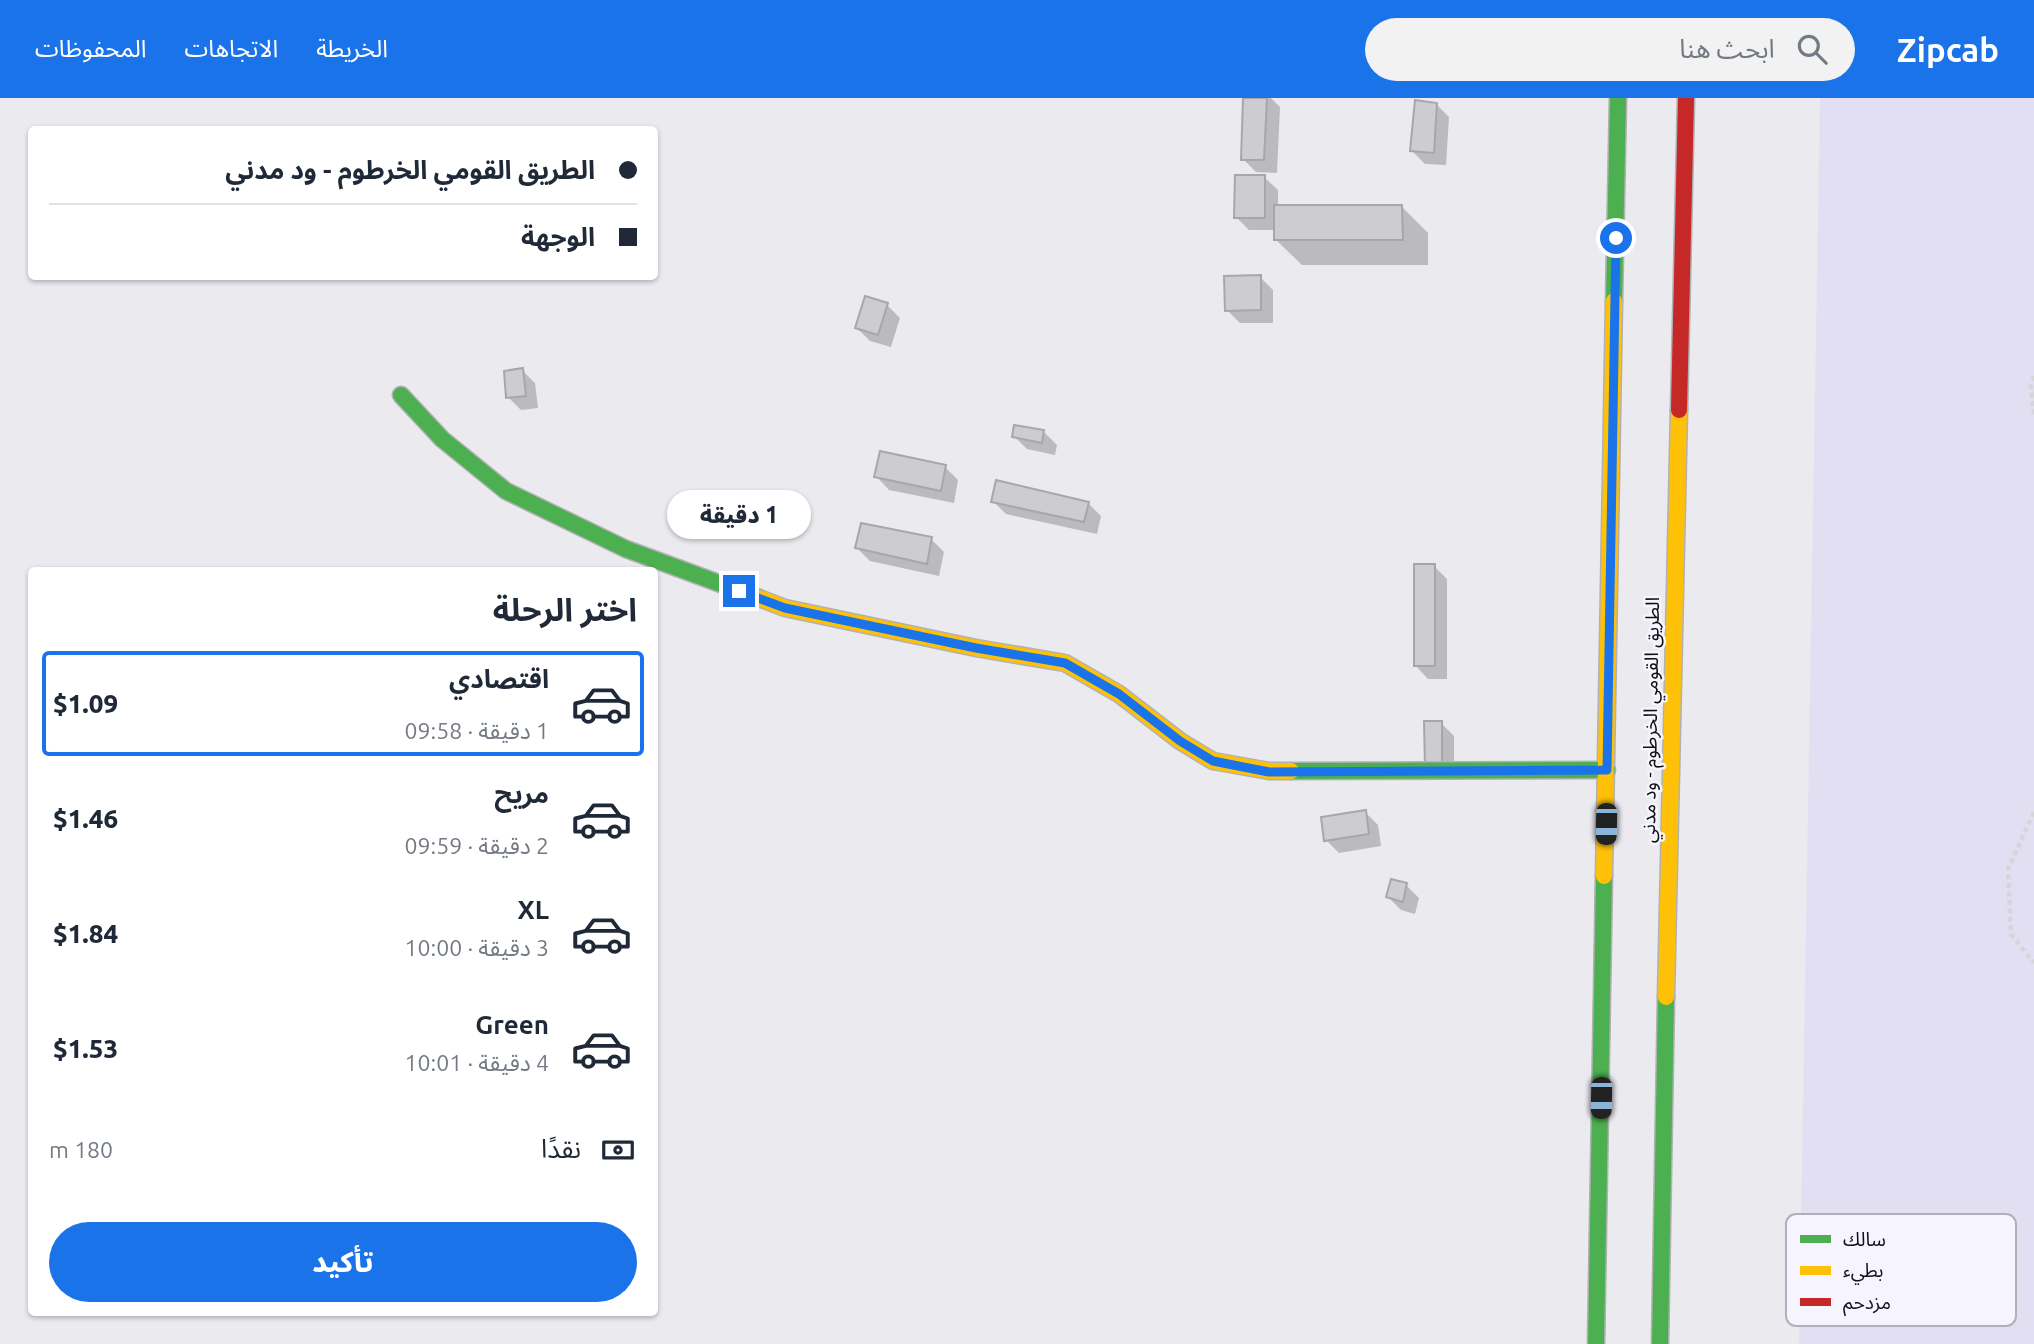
<!DOCTYPE html>
<html lang="ar">
<meta charset="utf-8">
<style>
body{margin:0;font-family:Ubuntu,"Noto Sans Arabic",sans-serif;background:#f2f2f3;color:#1f2937;direction:rtl;height:100vh;display:flex;flex-direction:column;font-size:26px;white-space:nowrap}
*{box-sizing:border-box;margin:0}
p{font-size:23px;color:#747a83}
.icon{flex:none;width:38px;height:38px;fill:none;stroke:currentColor;stroke-width:2;stroke-linecap:round;stroke-linejoin:round}
.map{position:relative;flex:1;overflow:hidden;direction:ltr}
.panel{position:absolute;left:28px;top:469px;width:630px;height:749px;display:flex;flex-direction:column;background:#fff;border-radius:7px;box-shadow:0 2px 5px #0004;direction:rtl}
.panel>*{flex:none}
.banner{position:absolute;left:28px;top:28px;width:630px;height:154px;border-radius:7px;box-shadow:0 2px 5px #0004;direction:rtl;display:grid;align-content:center;height:154px;padding:0 21px;background:#fff}
.end{position:absolute;width:32px;height:32px;margin:-16px;border:9px solid #1a73e8;background:#fff;box-shadow:0 0 0 4px #fff}
.from{border-radius:50%}
.bubble{position:absolute;height:49px;border-radius:24px;background:#fff;box-shadow:0 2px 5px #0004;font-size:23px;font-weight:800;line-height:49px;text-align:center;direction:rtl}
.car{position:absolute;width:21px;height:42px;margin:-21px -10px;border-radius:9px;box-shadow:0 0 5px 2px #0007;background:linear-gradient(#222 24%,#8ab4d8 0 40%,#222 0 76%,#8ab4d8 0 86%,#222 0)}
.banner b{display:flex;align-items:center;gap:24px;height:66px;font-size:26px}
.banner b+b{border-top:2px solid #e0e1e3}
.banner i{width:18px;height:18px;background:#1f2937}
ul{padding:0;list-style:none}
li{display:flex;align-items:center;gap:21px;height:105px;margin:0 14px 10px;padding:0 7px;border:4px solid transparent;border-radius:7px}
li div{flex:1}
li b{display:block;font-size:26px}
li em{font-style:normal;font-weight:800}
li.on{border-color:#1a73e8}
li>.icon{width:63px;height:63px;stroke-width:1.5}
h2{padding:0 21px;font-size:32px;line-height:84px}
.pay{display:flex;align-items:center;gap:18px;height:77px;padding:0 21px;font-size:26px}
.pay p{margin-inline-start:auto}
.action{display:flex;gap:14px;margin-top:auto;padding:14px 21px}
.action a{flex:1;height:80px;border-radius:42px;background:#1a73e8;color:#fff;font-size:28px;font-weight:800;line-height:80px;text-align:center}
header{display:flex;align-items:center;gap:42px;box-sizing:border-box;height:98px;padding:0 35px;background:#1a73e8;color:#fff}
header strong{font-size:33px}
nav{display:flex;gap:38px;margin-inline-start:auto;font-size:24px}
.search{width:490px;height:63px;background:#f2f2f3;display:flex;align-items:center;gap:18px;box-sizing:border-box;padding:0 24px;border-radius:38px;color:#747a83;font-size:26px}
.map>svg:first-child{display:block}
.green{fill:#e2dff3}
.shadow{fill:#0003}
.building{fill:#cdcdd1;stroke:#a7a7ab;stroke-width:2}
.lines{fill:none;stroke-linecap:round;stroke-linejoin:round}
.fast-casing{stroke:#b1b1b5;stroke-width:19}
.slow-casing{stroke:#b1b1b5;stroke-width:19}
.jam-casing{stroke:#b1b1b5;stroke-width:19}
.path{stroke:#d6d6d8;stroke-width:4.5;stroke-dasharray:5 3.5;stroke-linecap:butt}
.fast{stroke:#4caf50;stroke-width:16}
.slow{stroke:#ffc107;stroke-width:16}
.jam{stroke:#c62828;stroke-width:16}
.route{stroke:#1a73e8;stroke-width:9}
.labels{text-anchor:middle;stroke-width:5;stroke-linejoin:round;paint-order:stroke}
.street-label{font-size:19px;fill:#111014;stroke:#f5f4ff}
.key{fill:#f5f4ff;stroke:#b1b0b8;stroke-width:2}
.key-label{font-size:19px;fill:#111014}
</style>
<header>
<strong>Zipcab</strong>
<div class="search"><svg class="icon" aria-label="search" viewBox="0 0 24 24"><circle cx="10" cy="10" r="6"/><path d="M15 15l6 6"/></svg>ابحث هنا</div>
<nav><a>الخريطة</a><a>الاتجاهات</a><a>المحفوظات</a></nav>
</header>
<div class="map">
<svg width="2034" height="1246" viewBox="0 0 2034 1246">
<rect width="100%" height="100%" fill="#eaeaef"/>
<path class="green" d="M1820,0H2034V1246H1799Z"/>
<path class="shadow" d="M1245,0H1271L1280,9L1277,75L1256,74L1243,61Z
M1436,6L1449,19L1446,67L1425,66L1412,53Z
M1264,79L1278,92V108L1402,109L1428,135V167H1302L1275,141V132H1249L1236,119Z
M1260,179L1273,192V225H1240L1227,212Z
M887,207L900,220L891,249L870,243L857,230Z
M522,272L535,285L538,310L521,312L508,299Z
M1043,333L1057,347L1055,357L1027,351L1014,338Z
M945,369L958,382L954,405L889,392L876,378Z
M993,403L1088,405L1101,418L1097,436L1006,416Z
M931,441L944,454L939,478L870,463L857,450Z
M1434,468L1447,481V581H1428L1415,567Z
M1441,625L1454,638V681H1439Z
M1365,714L1378,727L1381,748L1339,755L1326,742Z
M1406,787L1419,800L1415,816L1401,812L1388,799Z"/>
<path class="building" d="M1243,0H1267L1264,62H1241Z
M1415,2L1437,5L1434,55L1410,53Z
M1235,77H1265V120H1234Z
M1274,107H1402L1403,142H1274Z
M1261,177V212L1225,213L1224,178Z
M865,198L888,205L878,237L855,230Z
M523,270L526,298L506,300L504,273Z
M1014,327L1044,332L1042,345L1012,339Z
M880,353L946,367L941,393L874,379Z
M996,382L1089,404L1084,424L991,404Z
M861,425L932,439L927,466L855,450Z
M1414,466H1435V568H1414Z
M1424,623H1442V669H1425Z
M1366,712L1369,736L1324,743L1321,719Z
M1391,781L1407,785L1403,804L1386,799Z"/>
<g class="lines">
<g class="fast-casing">
<path id="fast" d="M1614,203L1618,0
M401,297L442,341L506,393L626,451L759,500
M1291,673L1607,672
M1596,1246L1604,778
M1660,1246L1666,899"/>
</g>
<g class="slow-casing">
<path id="slow" d="M759,500L785,510L976,550L1065,565L1119,596L1180,643L1213,663L1269,673H1291
M1604,778L1614,203
M1666,899L1679,312"/>
</g>
<g class="jam-casing">
<path id="jam" d="M1679,312L1686,0"/>
</g>
<path class="path" d="M2034,278L2031,287L2034,317
M2034,714L2008,771L2011,836L2034,865"/>
<use href="#fast" class="fast"/>
<use href="#slow" class="slow"/>
<use href="#jam" class="jam"/>
</g>
<g class="lines">
<path class="route" d="M739,493L785,510L976,550L1065,565L1119,596L1180,643L1213,663L1269,674L1607,672L1616,140"/>
</g>
<g class="labels">
<g class="street-label">
<text transform="translate(1650 622) rotate(-89)" y="7">الطريق القومي الخرطوم - ود مدني</text>
</g>
</g>
<rect x="1786" y="1116" width="230" height="112" rx="10" class="key"/>
<rect x="1800" y="1137" width="31" height="8" fill="#4caf50"/>
<rect x="1800" y="1168" width="31" height="9" fill="#ffc107"/>
<rect x="1800" y="1200" width="31" height="8" fill="#c62828"/>
<g class="key-label">
<text x="1843" y="1148">سالك</text>
<text x="1843" y="1179">بطيء</text>
<text x="1843" y="1211">مزدحم</text>
</g>
</svg>
<i class="end from" style="left:1616px;top:140px"></i>
<i class="end" style="left:739px;top:493px"></i>
<div class="bubble" style="left:667px;top:392px;width:144px">1 دقيقة</div>
<i class="car" style="left:1606px;top:726px;rotate:181deg"></i>
<i class="car" style="left:1601px;top:1000px;rotate:181deg"></i>
<div class="banner">
<b><i class="from"></i>الطريق القومي الخرطوم - ود مدني</b>
<b><i></i>الوجهة</b>
</div>
<section class="panel">
<h2>اختر الرحلة</h2>
<ul>
<li class="on"><svg class="icon" aria-label="car" viewBox="0 0 24 24"><path d="M5 17H2v-5l4-1 3-4h7l3 4 3 1v5h-3M9 17h6M6 11h13"/><circle cx="7" cy="17" r="2"/><circle cx="17" cy="17" r="2"/></svg><div><b>اقتصادي</b><p>1 دقيقة · 09:58</p></div><em>$1.09</em></li>
<li><svg class="icon" aria-label="car" viewBox="0 0 24 24"><path d="M5 17H2v-5l4-1 3-4h7l3 4 3 1v5h-3M9 17h6M6 11h13"/><circle cx="7" cy="17" r="2"/><circle cx="17" cy="17" r="2"/></svg><div><b>مريح</b><p>2 دقيقة · 09:59</p></div><em>$1.46</em></li>
<li><svg class="icon" aria-label="car" viewBox="0 0 24 24"><path d="M5 17H2v-5l4-1 3-4h7l3 4 3 1v5h-3M9 17h6M6 11h13"/><circle cx="7" cy="17" r="2"/><circle cx="17" cy="17" r="2"/></svg><div><b>XL</b><p>3 دقيقة · 10:00</p></div><em>$1.84</em></li>
<li><svg class="icon" aria-label="car" viewBox="0 0 24 24"><path d="M5 17H2v-5l4-1 3-4h7l3 4 3 1v5h-3M9 17h6M6 11h13"/><circle cx="7" cy="17" r="2"/><circle cx="17" cy="17" r="2"/></svg><div><b>Green</b><p>4 دقيقة · 10:01</p></div><em>$1.53</em></li>
</ul>
<div class="pay"><svg class="icon" aria-label="cash" viewBox="0 0 24 24"><path d="M3 7h18v10H3z"/><circle cx="12" cy="12" r="2"/></svg>نقدًا<p>180 m</p></div>
<div class="action"><a>تأكيد</a></div>
</section>
</div>
